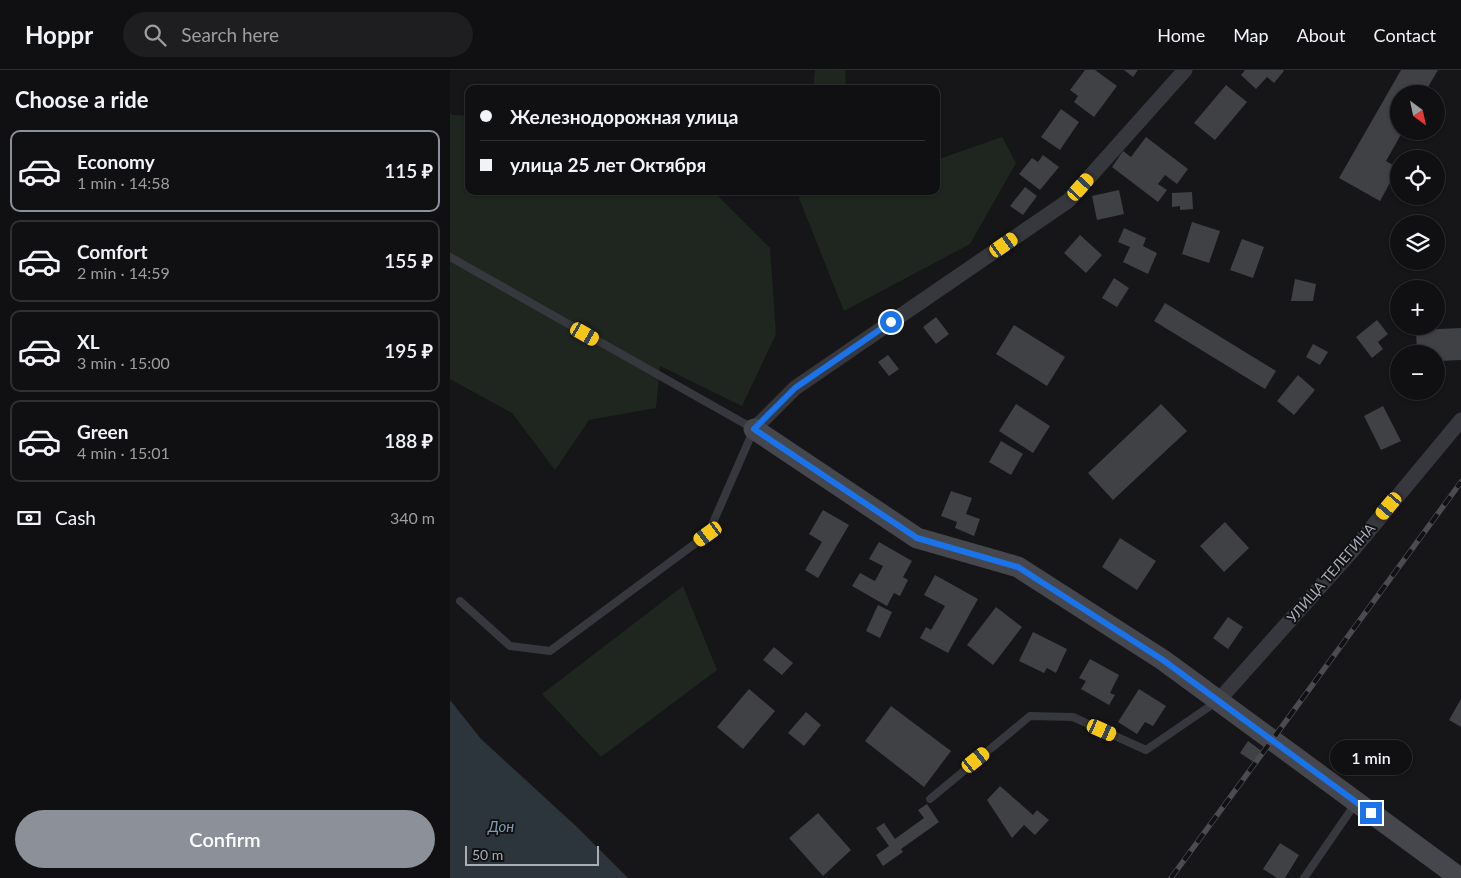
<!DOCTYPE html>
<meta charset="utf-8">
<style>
body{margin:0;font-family:Lato,sans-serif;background:#1e1e20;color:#f1f3f6;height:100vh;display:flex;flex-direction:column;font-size:19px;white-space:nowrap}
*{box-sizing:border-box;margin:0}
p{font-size:16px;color:#9c9d9f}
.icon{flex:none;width:28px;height:28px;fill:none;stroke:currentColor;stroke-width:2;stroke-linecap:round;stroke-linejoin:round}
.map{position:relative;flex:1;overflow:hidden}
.details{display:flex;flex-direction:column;background:#101012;width:450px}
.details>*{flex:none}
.guide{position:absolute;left:15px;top:15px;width:475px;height:110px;border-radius:10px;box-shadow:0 1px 4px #0004,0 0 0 1px #303032;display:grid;align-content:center;height:110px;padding:0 15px;background:#101012}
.needle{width:32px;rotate:147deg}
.fabs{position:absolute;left:940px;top:15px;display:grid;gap:10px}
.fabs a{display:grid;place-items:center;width:55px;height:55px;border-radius:50%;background:#101012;box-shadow:0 1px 4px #0004,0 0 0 1px #303032;font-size:25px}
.scale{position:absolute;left:15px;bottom:12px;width:134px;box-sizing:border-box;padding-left:5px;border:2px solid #a8adb8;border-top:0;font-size:14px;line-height:18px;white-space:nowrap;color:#a8adb8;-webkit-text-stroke:4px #111113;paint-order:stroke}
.end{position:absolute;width:22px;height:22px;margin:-11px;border:6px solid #1a73e8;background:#fff;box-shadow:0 0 0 2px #fff}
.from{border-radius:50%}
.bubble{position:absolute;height:35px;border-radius:18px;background:#101012;box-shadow:0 1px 4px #0004,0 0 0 1px #303032;font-size:16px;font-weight:600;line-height:35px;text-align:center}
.car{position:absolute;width:15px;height:30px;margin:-15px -8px;border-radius:6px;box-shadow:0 0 4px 1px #0007;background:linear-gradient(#f5c518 24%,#345 0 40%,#f5c518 0 76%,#345 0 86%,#f5c518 0)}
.guide b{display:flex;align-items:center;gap:18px;height:48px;font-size:19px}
.guide b+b{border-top:1px solid #303032}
.guide i{width:12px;height:12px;background:#f1f3f6}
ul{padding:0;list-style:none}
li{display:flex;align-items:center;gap:15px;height:82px;margin:0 10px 8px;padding:0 5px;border:2px solid #303032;border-radius:10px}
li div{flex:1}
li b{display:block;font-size:19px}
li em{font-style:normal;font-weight:600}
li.on{border-color:#8c9099}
li>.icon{width:45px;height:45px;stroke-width:1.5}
h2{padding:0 15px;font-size:22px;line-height:60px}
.pay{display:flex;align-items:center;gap:12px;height:55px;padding:0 15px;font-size:19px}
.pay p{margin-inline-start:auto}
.cta{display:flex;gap:10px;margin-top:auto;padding:10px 15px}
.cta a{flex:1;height:58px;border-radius:30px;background:#8c9099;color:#fff;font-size:20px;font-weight:600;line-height:58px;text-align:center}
header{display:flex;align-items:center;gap:30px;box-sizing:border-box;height:70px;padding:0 25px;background:#101012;border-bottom:1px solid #303032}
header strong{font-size:24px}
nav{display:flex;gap:28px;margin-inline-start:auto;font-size:18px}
.search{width:350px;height:45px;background:#1e1e20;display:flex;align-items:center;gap:12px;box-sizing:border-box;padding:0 18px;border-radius:28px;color:#9c9d9f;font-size:19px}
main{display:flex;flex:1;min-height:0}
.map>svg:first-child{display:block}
.green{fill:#1e261f}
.water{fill:#2c353c}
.building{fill:#404145}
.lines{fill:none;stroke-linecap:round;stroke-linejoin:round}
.lane{stroke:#37383d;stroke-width:8}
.street{stroke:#37383d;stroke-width:15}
.secondary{stroke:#45474d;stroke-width:21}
.rail-casing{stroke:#4a4c52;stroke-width:5.5}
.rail{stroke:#111113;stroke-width:4;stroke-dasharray:11;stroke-linecap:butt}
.route{stroke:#1a73e8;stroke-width:6}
.labels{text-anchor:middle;stroke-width:4;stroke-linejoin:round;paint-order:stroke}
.street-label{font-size:14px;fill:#a8adb8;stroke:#111113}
.water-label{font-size:15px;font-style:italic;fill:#7f9bb3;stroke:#111113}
</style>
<header>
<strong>Hoppr</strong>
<div class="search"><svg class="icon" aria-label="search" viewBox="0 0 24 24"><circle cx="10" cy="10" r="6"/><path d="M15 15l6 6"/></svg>Search here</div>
<nav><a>Home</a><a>Map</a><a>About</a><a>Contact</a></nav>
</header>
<main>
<section class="details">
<h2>Choose a ride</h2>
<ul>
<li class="on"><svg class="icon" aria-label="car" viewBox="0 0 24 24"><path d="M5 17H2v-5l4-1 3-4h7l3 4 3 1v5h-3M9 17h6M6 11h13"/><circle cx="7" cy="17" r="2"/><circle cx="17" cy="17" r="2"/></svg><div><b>Economy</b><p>1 min · 14:58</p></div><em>115 ₽</em></li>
<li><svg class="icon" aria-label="car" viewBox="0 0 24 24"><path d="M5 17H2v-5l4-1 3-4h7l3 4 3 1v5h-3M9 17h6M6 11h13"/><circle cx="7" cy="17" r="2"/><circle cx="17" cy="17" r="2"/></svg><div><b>Comfort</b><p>2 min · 14:59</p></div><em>155 ₽</em></li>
<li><svg class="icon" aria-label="car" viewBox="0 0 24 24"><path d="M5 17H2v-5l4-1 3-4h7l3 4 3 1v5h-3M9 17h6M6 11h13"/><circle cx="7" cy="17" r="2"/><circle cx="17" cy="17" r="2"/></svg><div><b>XL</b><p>3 min · 15:00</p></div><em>195 ₽</em></li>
<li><svg class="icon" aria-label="car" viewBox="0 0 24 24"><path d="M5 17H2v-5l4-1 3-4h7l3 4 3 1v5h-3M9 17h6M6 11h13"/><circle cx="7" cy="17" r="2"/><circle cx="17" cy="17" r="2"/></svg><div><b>Green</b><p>4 min · 15:01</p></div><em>188 ₽</em></li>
</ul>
<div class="pay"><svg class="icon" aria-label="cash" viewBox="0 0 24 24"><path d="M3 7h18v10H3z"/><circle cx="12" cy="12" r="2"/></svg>Cash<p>340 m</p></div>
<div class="cta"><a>Confirm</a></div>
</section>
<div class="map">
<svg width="1011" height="808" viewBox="0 0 1011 808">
<rect width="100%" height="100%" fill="#161618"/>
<path class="green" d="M365,0H395L396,19H363Z
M0,42L2,45L19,46V121H263L320,178L326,264L292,336L210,296L206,338L139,350L105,400L62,343L0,309Z
M552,67L566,93L520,174L394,241L349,128L350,121H486V90Z
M233,516L267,600L151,687L92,624Z"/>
<path class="water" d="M0,630L31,669L127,757L178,808H0Z"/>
<path class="building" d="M635,0H645L667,16L644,47L624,32L628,26L620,20Z
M674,0H688L683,7Z
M795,0H833L834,1L824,13L817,7L806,19L791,5Z
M951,0H988L974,24H949V61H953L936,91L948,98L930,131L889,108Z
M776,15L797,32L765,70L744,53Z
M611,39L629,52L610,80L591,67Z
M696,67L738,99L727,114L715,105L708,114L717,120L708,132L662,97L673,81L681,87Z
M593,85L609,97L590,120L569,104L582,88L588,92Z
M575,117L587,126L573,145L560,136Z
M669,120L674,144L647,150L642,126Z
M742,122L743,139L730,140V136L722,137V123Z
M742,152L770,161L759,193L732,184Z
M674,158L696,168L693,176L707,183L698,204L673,192L680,177L668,172Z
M630,165L652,185L636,203L614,183Z
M792,169L814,177L803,208L780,200Z
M664,208L679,218L667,237L652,228Z
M845,209L866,214L863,231H841Z
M715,233L826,301L815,319L704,251Z
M486,247L499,264L486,274L473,257Z
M927,250L938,264L928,272L933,279L922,288L906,267Z
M564,255L615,287L597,316L546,284Z
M1011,258V290L989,291V298H986V284H967L966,260Z
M863,274L878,282L870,295L856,287Z
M438,285L449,299L439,306L428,292Z
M848,305L865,320L844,345L827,331Z
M566,334L600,356L583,383L549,361Z
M711,334L737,361L663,430L638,403Z
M933,336L951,371L931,380L914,346Z
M551,371L573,384L561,405L539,392Z
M501,421L522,428L516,444L530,449L524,466L505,458L507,452L491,446Z
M373,440L399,455L368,508L355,500L372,472L359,464Z
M775,452L799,478L774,502L750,476Z
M670,468L706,491L687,520L652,497Z
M429,472L462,491L453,507L458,510L450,526L444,523L437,536L402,516L410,503L425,511L433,496L419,489Z
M485,505L528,529L498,583L470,568L476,557L481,560L495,536L474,525Z
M428,535L442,542L430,568L416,561Z
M546,537L572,557L543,595L517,575Z
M778,547L793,557L778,579L763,568Z
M583,562L617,579L606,603L597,598L594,603L569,591Z
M324,577L343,593L332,605L313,590Z
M640,589L669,605L660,623L665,625L659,635L631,619L636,611L629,608Z
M299,619L325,641L293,679L267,657Z
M689,619L716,636L703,656L695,652L687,664L668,652Z
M1011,629V657L999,650Z
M441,636L501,681L474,717L415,671Z
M356,642L371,655L354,676L338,663Z
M798,671L813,682L805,693L790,683Z
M550,716L583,745L587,740L599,750L585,765L574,755L562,768L537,730Z
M477,734L489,752L451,779L453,782L433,796L426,785L439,776L426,758L434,753L445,769L474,748L468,740Z
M368,743L401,780L373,806L339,768Z
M830,773L849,785L835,808H827L813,799Z"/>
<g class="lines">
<path class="lane" d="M0,187L304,359L258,464L100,581L60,576L10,531
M480,729L580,646L623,647L696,680L766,632
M854,808L905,734"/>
<path class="street" d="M304,359L345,318L618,131L735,0
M768,631L903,480L1011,350"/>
<path class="secondary" d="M304,359L467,468L568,497L713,590L1010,808"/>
<g class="rail-casing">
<path id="rail" d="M721,808L1011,412"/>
</g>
<use href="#rail" class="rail"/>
</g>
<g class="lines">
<path class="route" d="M441,252L345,318L304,359L467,468L568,497L713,590L921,743"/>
</g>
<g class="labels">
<g class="street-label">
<text transform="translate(881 503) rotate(-49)" y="5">УЛИЦА ТЕЛЕГИНА</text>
</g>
<g class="water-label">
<text x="51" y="762">Дон</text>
</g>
</g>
</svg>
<div class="fabs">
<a><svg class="needle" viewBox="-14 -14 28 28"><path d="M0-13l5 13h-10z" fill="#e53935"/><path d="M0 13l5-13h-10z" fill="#9c9d9f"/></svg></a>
<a><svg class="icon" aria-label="locate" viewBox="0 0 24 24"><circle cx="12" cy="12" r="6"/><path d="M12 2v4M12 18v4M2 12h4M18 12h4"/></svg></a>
<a><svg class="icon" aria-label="layers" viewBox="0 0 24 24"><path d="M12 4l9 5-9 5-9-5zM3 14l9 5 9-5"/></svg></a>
<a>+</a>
<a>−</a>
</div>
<div class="scale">50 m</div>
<i class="end from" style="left:441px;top:252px"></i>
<i class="end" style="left:921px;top:743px"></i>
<div class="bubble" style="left:880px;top:670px;width:82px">1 min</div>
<i class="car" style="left:631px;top:117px;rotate:42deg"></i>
<i class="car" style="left:554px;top:175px;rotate:55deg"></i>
<i class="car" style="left:135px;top:264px;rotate:120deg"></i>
<i class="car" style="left:939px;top:436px;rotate:220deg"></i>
<i class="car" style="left:258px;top:464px;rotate:234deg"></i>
<i class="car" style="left:652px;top:660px;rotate:114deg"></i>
<i class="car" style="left:526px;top:690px;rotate:51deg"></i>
<div class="guide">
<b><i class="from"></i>Железнодорожная улица</b>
<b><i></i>улица 25 лет Октября</b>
</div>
</div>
</main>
